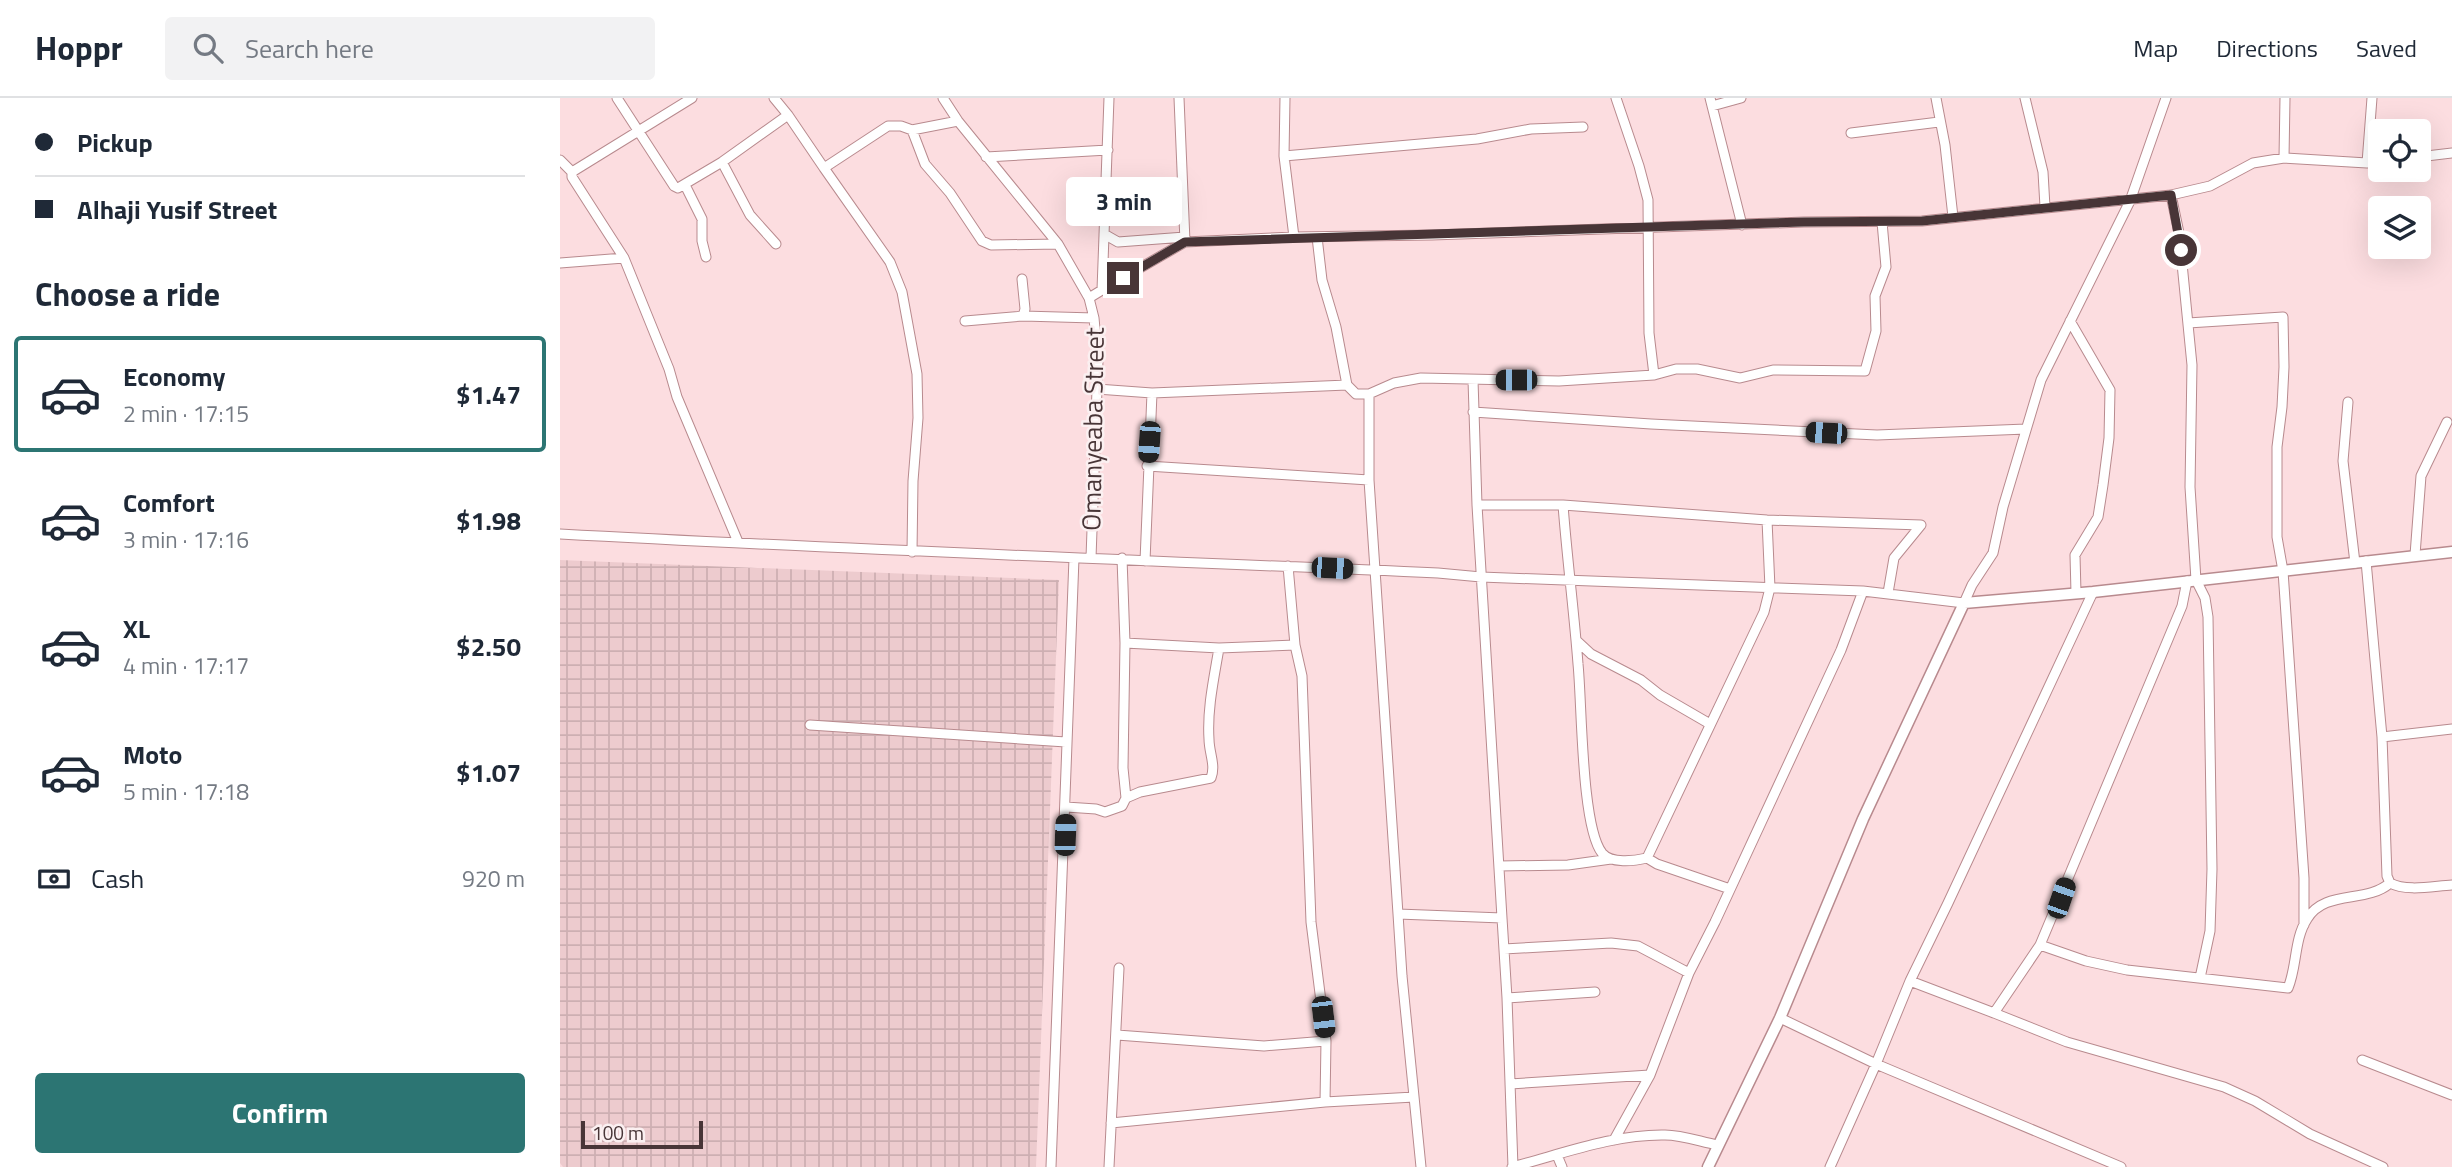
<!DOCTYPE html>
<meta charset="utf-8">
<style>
body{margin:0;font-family:"Titillium Web",sans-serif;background:#f2f2f3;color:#1f2937;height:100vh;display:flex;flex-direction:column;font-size:26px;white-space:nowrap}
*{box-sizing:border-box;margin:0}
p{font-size:23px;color:#747a83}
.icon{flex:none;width:38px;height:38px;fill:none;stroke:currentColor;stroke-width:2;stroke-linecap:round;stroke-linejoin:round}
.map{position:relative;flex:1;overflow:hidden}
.details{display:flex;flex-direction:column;background:#fff;width:560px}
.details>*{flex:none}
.guide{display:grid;align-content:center;height:154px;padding:0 35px;background:#fff}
.fabs{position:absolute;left:1808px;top:21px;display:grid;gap:14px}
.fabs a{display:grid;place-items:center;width:63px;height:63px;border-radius:7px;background:#fff;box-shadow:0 7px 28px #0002;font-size:35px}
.scale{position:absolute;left:21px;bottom:18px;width:122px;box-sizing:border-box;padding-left:7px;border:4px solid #483537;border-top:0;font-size:19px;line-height:24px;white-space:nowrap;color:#483537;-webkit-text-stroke:5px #fbf0f1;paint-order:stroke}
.end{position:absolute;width:32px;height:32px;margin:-16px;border:9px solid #483537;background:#fff;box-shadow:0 0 0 4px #fff}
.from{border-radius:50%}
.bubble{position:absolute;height:49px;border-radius:7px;background:#fff;box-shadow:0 7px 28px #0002;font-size:23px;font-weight:700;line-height:49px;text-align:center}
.car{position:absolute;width:21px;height:42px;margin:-21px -10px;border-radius:9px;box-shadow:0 0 5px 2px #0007;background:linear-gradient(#222 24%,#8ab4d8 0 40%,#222 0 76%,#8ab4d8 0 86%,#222 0)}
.guide b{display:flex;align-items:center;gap:24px;height:66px;font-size:26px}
.guide b+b{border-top:2px solid #e0e1e3}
.guide i{width:18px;height:18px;background:#1f2937}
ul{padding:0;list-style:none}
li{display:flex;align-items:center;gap:21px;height:116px;margin:0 14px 10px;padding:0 21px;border:4px solid transparent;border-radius:7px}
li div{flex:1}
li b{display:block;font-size:26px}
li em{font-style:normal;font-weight:700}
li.current{border-color:#2c7573}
li>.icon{width:63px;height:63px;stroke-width:1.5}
h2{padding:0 35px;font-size:32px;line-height:84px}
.pay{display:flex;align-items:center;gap:18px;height:77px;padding:0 35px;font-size:26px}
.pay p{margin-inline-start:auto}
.action{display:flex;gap:14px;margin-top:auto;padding:14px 35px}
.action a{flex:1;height:80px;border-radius:7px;background:#2c7573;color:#fff;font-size:28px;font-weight:700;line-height:80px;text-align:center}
header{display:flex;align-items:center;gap:42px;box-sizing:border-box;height:98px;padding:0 35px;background:#fff;border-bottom:2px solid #e0e1e3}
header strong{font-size:33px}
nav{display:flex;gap:38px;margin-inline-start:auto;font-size:24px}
.search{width:490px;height:63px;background:#f2f2f3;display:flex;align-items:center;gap:18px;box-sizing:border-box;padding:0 24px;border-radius:7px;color:#747a83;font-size:26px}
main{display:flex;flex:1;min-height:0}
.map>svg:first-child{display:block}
.industrial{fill:url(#industrial-grid)}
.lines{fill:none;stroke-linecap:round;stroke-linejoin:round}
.minor-casing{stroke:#b88a8e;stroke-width:11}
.tertiary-casing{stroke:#b88a8e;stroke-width:13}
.minor{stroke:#fff;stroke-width:9}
.tertiary{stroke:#fff;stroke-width:10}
.route{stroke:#483537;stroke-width:9}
.labels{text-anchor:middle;stroke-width:5;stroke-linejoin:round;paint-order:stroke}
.street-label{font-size:26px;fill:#483537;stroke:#fbf0f1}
</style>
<header>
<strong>Hoppr</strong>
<div class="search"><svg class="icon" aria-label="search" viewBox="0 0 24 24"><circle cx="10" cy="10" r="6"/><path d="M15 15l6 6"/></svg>Search here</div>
<nav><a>Map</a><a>Directions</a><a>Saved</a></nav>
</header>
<main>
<section class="details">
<div class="guide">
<b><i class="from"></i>Pickup</b>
<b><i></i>Alhaji Yusif Street</b>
</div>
<h2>Choose a ride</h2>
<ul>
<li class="current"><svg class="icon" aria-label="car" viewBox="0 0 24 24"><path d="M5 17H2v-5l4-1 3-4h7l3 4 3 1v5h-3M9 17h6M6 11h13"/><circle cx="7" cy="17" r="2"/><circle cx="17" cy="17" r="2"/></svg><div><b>Economy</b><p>2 min · 17:15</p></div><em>$1.47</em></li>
<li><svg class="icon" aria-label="car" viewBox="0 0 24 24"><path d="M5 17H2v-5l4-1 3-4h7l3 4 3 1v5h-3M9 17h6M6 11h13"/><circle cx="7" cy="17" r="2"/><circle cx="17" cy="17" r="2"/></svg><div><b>Comfort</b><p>3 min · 17:16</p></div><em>$1.98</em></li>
<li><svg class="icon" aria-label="car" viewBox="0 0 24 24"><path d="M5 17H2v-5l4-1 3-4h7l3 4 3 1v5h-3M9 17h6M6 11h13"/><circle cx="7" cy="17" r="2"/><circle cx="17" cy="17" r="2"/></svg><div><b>XL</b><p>4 min · 17:17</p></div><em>$2.50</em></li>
<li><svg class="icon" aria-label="car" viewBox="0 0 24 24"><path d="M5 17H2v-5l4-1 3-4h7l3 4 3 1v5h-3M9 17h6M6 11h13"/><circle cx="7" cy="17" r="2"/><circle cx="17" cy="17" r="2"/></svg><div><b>Moto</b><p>5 min · 17:18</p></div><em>$1.07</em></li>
</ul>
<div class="pay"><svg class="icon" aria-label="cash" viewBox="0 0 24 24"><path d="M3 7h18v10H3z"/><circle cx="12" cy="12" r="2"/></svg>Cash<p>920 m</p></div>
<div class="action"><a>Confirm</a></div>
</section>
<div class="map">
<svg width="1892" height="1069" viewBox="0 0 1892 1069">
<defs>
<pattern id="industrial-grid" width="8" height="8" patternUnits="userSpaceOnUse" patternTransform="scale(1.75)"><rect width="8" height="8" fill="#edcbce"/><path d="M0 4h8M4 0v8" fill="none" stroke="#cdafb2"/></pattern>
</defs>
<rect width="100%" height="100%" fill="#fcdde0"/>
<path class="industrial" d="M0,462L499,482L476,1069H3L0,1065Z"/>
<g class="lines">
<g class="minor-casing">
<path id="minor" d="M57,0L114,88L118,90L162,64L228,17L214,0
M132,0L12,74V79L64,160L109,271L117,299L178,444
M383,0L398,23L498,146L529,200L534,220L538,263L531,460
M1056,0L1079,68L1088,102L1089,235L1094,277
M1150,0L1182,127
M1376,0L1385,47L1393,119
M1465,0L1483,74L1485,109
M1152,8L1181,0
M228,17L264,70L328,28H341L352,32L398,23
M352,32L365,66L390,95L422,143L431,147L498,146
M1291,35L1379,24
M724,58L917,41L971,31L1023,29
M426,59L548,52
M1858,59L1892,55
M1724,60L1725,0
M0,62L12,74
M162,64L190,117L216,146
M1807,65L1820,63
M264,70L330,164L342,194L357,276L358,320L353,383L352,454
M125,87L142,121V143L146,159
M1611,97L1619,135L1632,267L1630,389L1636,482L1645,500L1648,519L1652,771L1650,833L1640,880
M544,136L558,144L625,139
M734,139L872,137L1244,124L1362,123L1611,97L1650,88L1693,65L1724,60L1807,65L1812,0
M757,139L762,182L776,229L787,287
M625,144L734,139L724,58L725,0
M0,165L64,160
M542,192L625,144L619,0
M529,200L542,192L549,0
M463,218L534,220
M405,223L463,218L465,211L462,181
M1510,223L1550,292L1549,340L1543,387L1538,419L1515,457L1516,495
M1628,225L1723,219L1724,269L1722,309L1717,349V439L1723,473L1744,780V827
M537,291L592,295L787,287L796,296H809L834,285L861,280L999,283L1094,277L1116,271H1137L1180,280L1213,272L1305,273L1316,233L1315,198L1326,169L1322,124
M809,296V382L838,816L942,820L917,407L913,282
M1788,304L1783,363L1795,465
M913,314L1091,326L1317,337L1466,331
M587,368L809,382
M917,407H1003L1207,422L1361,427
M1003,407C1007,460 1014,513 1018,566C1022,604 1021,728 1042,755C1051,766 1074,763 1087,760L1097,766L1170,791
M0,436C292,452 585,462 878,475L921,479L1303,493L1404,505L1412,487L1433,455L1443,409L1481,282L1570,103L1606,0
M1855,457L1861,378L1887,324
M562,460L565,545L563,670L566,700
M585,463L592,295
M1806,463L1822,639L1827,778L1830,785
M728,468L735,547L742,578L751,824L766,943L765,1004
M1328,495L1334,460L1361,427
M1017,543L1031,556L1081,582L1100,597L1150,626
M565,545L659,550L735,547
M250,627L506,644
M1822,639L1892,631
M506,709L536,711L545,714L562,708L566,700L580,694L651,680C656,667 649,655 649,641C647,611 654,580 659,550
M1087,760L1204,514L1210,490L1207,422
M939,768L1008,767L1051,761
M1830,785C1847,794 1873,788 1892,787
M838,816L842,878L861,1069
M942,820L947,900L953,1069
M1480,847L1526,863L1567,872L1728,890C1737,869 1734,841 1747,821C1765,791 1806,806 1830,785
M944,851L1051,845L1078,848L1129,875
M1350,883L1434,915L1480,847L1622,508L1627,483
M947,900L1035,894
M1434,915L1507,944L1664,989L1695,1003L1750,1036L1823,1069
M1220,920L1316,966L1561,1069
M557,937L704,948L766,943
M1802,962L1892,997
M950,986L1090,977
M551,1025L765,1004L854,999
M1054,1042L1090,977L1129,875L1155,824L1281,552L1303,493
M997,1057L1002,1069
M491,1069L514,460
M549,1069L559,870
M952,1069C1002,1056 1054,1036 1105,1037C1123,1037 1141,1044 1158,1047
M1270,1069L1316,966L1350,883L1388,805L1533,494"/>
</g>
<g class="tertiary-casing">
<path id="tertiary" d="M1148,1069L1220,920L1303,721L1404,505L1533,494L1892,454"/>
</g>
<use href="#minor" class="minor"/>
<use href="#tertiary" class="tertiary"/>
</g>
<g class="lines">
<path class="route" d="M563,180L625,144L1244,124L1362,123L1611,97L1621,152"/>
</g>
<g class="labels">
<g class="street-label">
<text transform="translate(533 331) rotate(-89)" y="9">Omanyeaba Street</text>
</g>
</g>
</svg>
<div class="fabs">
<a><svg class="icon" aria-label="locate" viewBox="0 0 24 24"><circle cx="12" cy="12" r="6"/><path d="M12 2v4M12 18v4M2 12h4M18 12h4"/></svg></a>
<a><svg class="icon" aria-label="layers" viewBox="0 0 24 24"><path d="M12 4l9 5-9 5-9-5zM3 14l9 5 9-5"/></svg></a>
</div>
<div class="scale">100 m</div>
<i class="end from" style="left:1621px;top:152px"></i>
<i class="end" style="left:563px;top:180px"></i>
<div class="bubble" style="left:506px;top:79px;width:116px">3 min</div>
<i class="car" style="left:956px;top:282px;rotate:270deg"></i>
<i class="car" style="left:1266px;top:335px;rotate:273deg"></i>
<i class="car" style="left:589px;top:344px;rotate:184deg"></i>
<i class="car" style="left:772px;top:470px;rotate:93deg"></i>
<i class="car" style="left:505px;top:737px;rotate:2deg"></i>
<i class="car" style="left:1501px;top:800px;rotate:19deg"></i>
<i class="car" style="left:763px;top:919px;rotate:173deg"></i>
</div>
</main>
